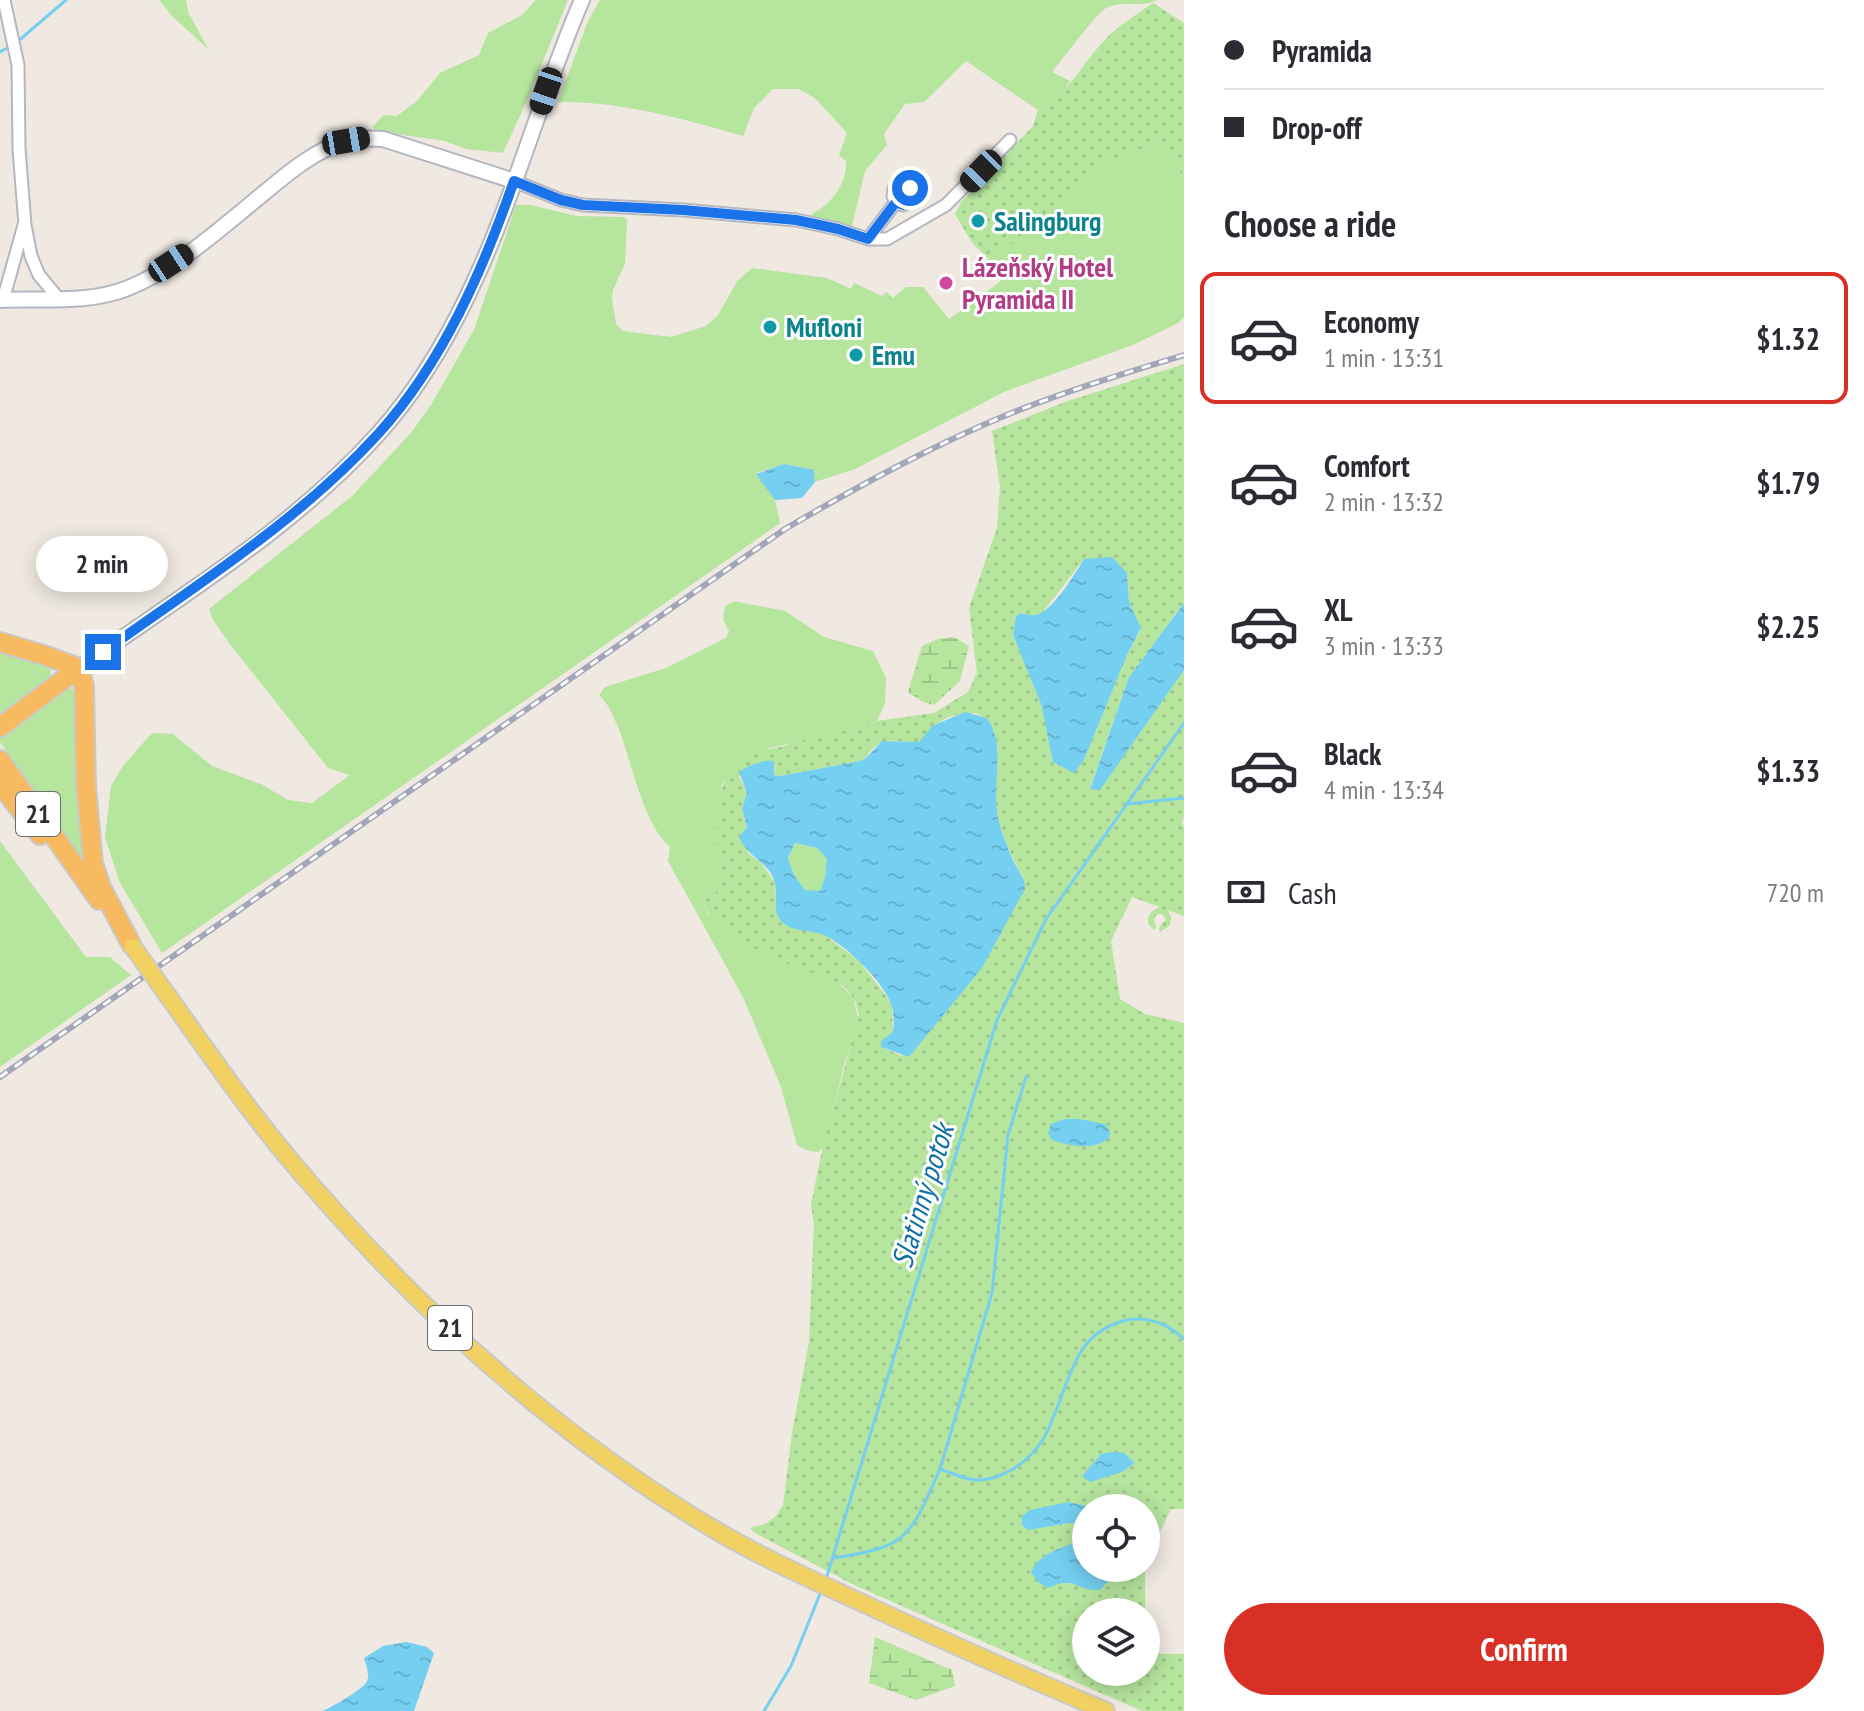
<!DOCTYPE html>
<meta charset="utf-8">
<style>
body{margin:0;font-family:"PT Sans Narrow",sans-serif;background:#f2f2f3;color:#2b2b33;height:100vh;display:flex;flex-direction:column;font-size:30px;white-space:nowrap}
*{box-sizing:border-box;margin:0}
p{font-size:26px;color:#7c7c81}
.icon{flex:none;width:44px;height:44px;fill:none;stroke:currentColor;stroke-width:2;stroke-linecap:round;stroke-linejoin:round}
.map{position:relative;flex:1;overflow:hidden}
.side{display:flex;flex-direction:column;background:#fff;width:680px}
.side>*{flex:none}
.top-card{display:grid;align-content:center;height:176px;padding:0 40px;background:#fff}
.buttons{position:absolute;left:1072px;top:1494px;display:grid;gap:16px}
.buttons a{display:grid;place-items:center;width:88px;height:88px;border-radius:50%;background:#fff;box-shadow:0 4px 20px #0003;font-size:40px}
.end{position:absolute;width:36px;height:36px;margin:-18px;border:10px solid #1a73e8;background:#fff;box-shadow:0 0 0 4px #fff}
.from{border-radius:50%}
.bubble{position:absolute;height:56px;border-radius:28px;background:#fff;box-shadow:0 4px 20px #0003;font-size:26px;font-weight:800;line-height:56px;text-align:center}
.car{position:absolute;width:24px;height:48px;margin:-24px -12px;border-radius:10px;box-shadow:0 0 6px 2px #0007;background:linear-gradient(#222 24%,#8ab4d8 0 40%,#222 0 76%,#8ab4d8 0 86%,#222 0)}
.top-card b{display:flex;align-items:center;gap:28px;height:76px;font-size:30px}
.top-card b+b{border-top:2px solid #e1e1e2}
.top-card i{width:20px;height:20px;background:#2b2b33}
ul{padding:0;list-style:none}
li{display:flex;align-items:center;gap:24px;height:132px;margin:0 16px 12px;padding:0 24px;border:4px solid transparent;border-radius:16px}
li div{flex:1}
li b{display:block;font-size:30px}
li em{font-style:normal;font-weight:800}
li.on{border-color:#d93025}
li>.icon{width:72px;height:72px;stroke-width:1.5}
h2{padding:0 40px;font-size:36px;line-height:96px}
.pay{display:flex;align-items:center;gap:20px;height:88px;padding:0 40px;font-size:30px}
.pay p{margin-inline-start:auto}
.cta{display:flex;gap:16px;margin-top:auto;padding:16px 40px}
.cta a{flex:1;height:92px;border-radius:48px;background:#d93025;color:#fff;font-size:32px;font-weight:800;line-height:92px;text-align:center}
main{display:flex;flex:1;min-height:0}
.map>svg:first-child{display:block}
.grass{fill:#b6e59e}
.wetland{fill:url(#wetland-marsh)}
.park{fill:url(#park-dots);fill-rule:evenodd}
.water{fill:url(#water-ripples);fill-rule:evenodd}
.lines{fill:none;stroke-linecap:round;stroke-linejoin:round}
.stream{stroke:#75cff0;stroke-width:3}
.minor-casing{stroke:#b4b7c1;stroke-width:15}
.tertiary-casing{stroke:#b4b7c1;stroke-width:18}
.primary-casing{stroke:#c9c9c9;stroke-width:20}
.trunk-casing{stroke:#c9c9c9;stroke-width:22}
.minor{stroke:#fff;stroke-width:11}
.tertiary{stroke:#fff;stroke-width:14}
.primary{stroke:#f2d163;stroke-width:16}
.trunk{stroke:#f8ba60;stroke-width:18}
.rail-casing{stroke:#a3a6b8;stroke-width:6}
.rail{stroke:#fff;stroke-width:3;stroke-dasharray:9;stroke-linecap:butt}
.primary-bridge-casing{stroke:#c9c9c9;stroke-width:20;stroke-linecap:butt}
.primary-bridge{stroke:#f2d163;stroke-width:16}
.route{stroke:#1a73e8;stroke-width:10}
.culture-dot{fill:#0f9aa8;stroke:#fff;stroke-width:3}
.hotel-dot{fill:#d1479c;stroke:#fff;stroke-width:3}
.labels{text-anchor:middle;stroke-width:6;stroke-linejoin:round;paint-order:stroke}
.shield{fill:#fff;stroke:#6d6d6d;stroke-width:2}
.shield-label{font-size:26px;font-weight:bold;fill:#2e2e2e}
.culture-label{font-size:28px;font-weight:bold;fill:#0d838f;stroke:#fff;text-anchor:start}
.hotel-label{font-size:28px;font-weight:bold;fill:#b23c85;stroke:#fff;text-anchor:start}
.water-label{font-size:30px;font-style:italic;fill:#0d6fa3;stroke:#fff}
</style>
<main>
<div class="map">
<svg width="1184" height="1711" viewBox="0 0 1184 1711">
<defs>
<pattern id="wetland-marsh" width="20" height="14" patternUnits="userSpaceOnUse" patternTransform="scale(2)"><rect width="20" height="14" fill="#b6e59e"/><path d="M1 5h8M5 5V1M11 12h8M15 12V8" fill="none" stroke="#9dc588"/></pattern>
<pattern id="park-dots" width="8" height="8" patternUnits="userSpaceOnUse" patternTransform="scale(2)"><rect width="8" height="8" fill="#b6e59e"/><path d="M2 2h.1M6 6h.1" fill="none" stroke="#9dc588" stroke-width="1.8" stroke-linecap="round"/></pattern>
<pattern id="water-ripples" width="26" height="14" patternUnits="userSpaceOnUse" patternTransform="scale(2)"><rect width="26" height="14" fill="#75cff0"/><path d="M2 4q2-2 4 0t4 0M15 11q2-2 4 0t4 0" fill="none" stroke="#66b2ce"/></pattern>
</defs>
<rect width="100%" height="100%" fill="#efe9e1"/>
<path class="grass" d="M159,0H186L188,12L209,50L172,16Z
M536,0H568L527,100L503,153L466,149L445,141L376,131L372,127L384,115L397,116L417,101L440,73L479,55L488,33L522,15Z
M600,0H1157C1143,8 1121,0 1106,8C1096,14 1062,60 1052,72L1070,81C1062,95 1052,103 1038,110L966,61L924,102L905,104L884,134L887,145L865,171L852,226L809,218C814,211 818,211 824,206C838,195 847,178 846,161L839,155L847,133L815,98L798,89H773L754,108L743,136C684,119 620,101 558,102L588,21Z
M1161,141L1184,178V317L1178,323L1133,345L1006,391L855,469L815,482L814,470L784,464L756,473L775,500L780,523L162,953L120,883L105,837L111,786L123,766L152,733L173,734L212,766L261,784L288,800L312,803L350,775L328,768L229,643L213,620L209,609L352,496L411,433L431,405L474,330L516,205H530L577,216L624,217L627,220L625,264L613,290L612,298L616,324L623,331L671,337L706,326L718,315L738,280L752,268L827,278L851,289L854,283L882,296L887,292L893,298L906,287H923L949,319L1001,281L991,262L1104,161Z
M734,601L785,611L824,637L873,651L886,678L885,703L877,721L858,729L765,749L723,783L719,793L716,840L722,867V885L718,891L705,900L704,905L708,913L795,967L833,977L853,997L859,1022L844,1065L824,1146L818,1152L809,1151L797,1145L781,1087L743,997L668,861L670,847C642,822 632,762 618,727C613,716 609,704 599,695L605,687L666,668L726,638L729,631L723,619L725,606Z
M0,653L35,661L51,670L50,680L0,717Z
M66,687L77,691L86,865L0,742V735Z
M0,841L86,957H110L131,975L0,1067Z
M795,843L817,848L827,859L825,877L820,892L805,890L794,875L788,858Z"/>
<path class="wetland" d="M954,637L969,646L960,681L934,705L923,702L908,692L922,646L938,639Z
M875,1637L952,1670L955,1686L916,1700L869,1683Z"/>
<path class="park" d="M1153,3L1184,23V178L1161,141L1104,162L991,262L971,241L955,214L962,201L1033,126L1038,110C1067,96 1081,65 1103,42C1116,27 1136,15 1153,3Z
M1184,364V603L1129,677L1090,788L1100,789L1184,670V817L1182,822L1184,827V916L1168,910L1171,918L1170,925L1160,932L1159,928L1166,919L1162,914H1157L1154,919L1156,927L1154,930C1143,921 1149,911 1160,907L1132,897L1111,941L1120,999L1145,1014L1184,1023V1509H1171L1146,1561V1508H1095L1093,1505L1030,1510L1022,1517V1525L1028,1529L1069,1523L1086,1524V1538L1057,1584C1073,1580 1084,1591 1100,1590L1121,1568H1145V1612H1086V1672H1146V1614L1160,1654H1184V1711H1142L856,1586L755,1533L750,1528L765,1524L776,1516L783,1505L792,1433L809,1342L814,1224L811,1205L822,1150L859,1015C851,976 826,979 795,967C769,957 717,931 704,905L705,900L718,891L722,885V867L716,840L719,793L733,766L754,751L781,747L816,736L858,729L877,721L934,713L968,692L977,673L969,608L997,528L1000,487L992,431L1065,402ZM1084,559L1127,573L1129,602L1141,629L1127,655L1084,760L1053,761L1041,704L1013,635L1016,616L1021,613L1036,616L1043,612ZM976,713C1011,728 992,782 997,812C1001,834 1012,858 1023,877L902,1056L881,1047L893,1032L892,1007L888,998L858,960L825,935L787,925L776,908L775,882L760,862L748,853L742,833L747,827L742,809L747,793L739,776L775,765L774,775L780,776L860,761C868,757 871,748 879,744C891,737 906,744 919,743C937,720 947,714 976,713Z"/>
<path class="water" d="M784,464L814,470L815,482L802,498L775,500L756,474Z
M1112,557L1127,573L1129,602L1141,628L1127,655L1084,760L1074,773L1053,762L1041,704L1013,635L1016,616L1021,613C1027,614 1034,617 1039,614C1054,608 1075,574 1084,559Z
M1184,603V670L1100,790L1090,789L1129,677Z
M965,712L987,718C1006,745 993,780 997,811C999,827 1007,846 1013,860C1018,871 1025,877 1025,889L982,968L909,1057L881,1047V1041L893,1032C894,1024 894,1015 892,1007C886,984 846,945 824,935C812,930 792,932 782,922C771,911 779,893 774,880C768,862 746,856 739,837L747,827L742,809L747,793L739,772C749,765 762,760 774,761V775L780,776L860,761L867,757L882,741L919,742L932,726ZM795,843L817,848L827,859L825,877L820,891L805,890L794,875L788,858Z
M1065,1119H1079L1105,1124L1110,1132L1109,1138C1094,1151 1069,1146 1052,1140L1048,1133L1051,1124Z
M1113,1452L1124,1453L1135,1463L1122,1472L1090,1482L1082,1476L1101,1454Z
M1068,1502L1095,1508H1086V1524L1069,1523L1028,1530L1022,1525V1516L1030,1510Z
M1086,1538V1568H1121L1100,1590C1075,1591 1076,1575 1048,1588L1038,1582L1031,1572C1040,1552 1067,1546 1086,1538Z
M407,1642L427,1647L434,1653L414,1711H322C331,1708 361,1690 366,1683C371,1675 366,1666 364,1658L383,1646Z"/>
<g class="lines">
<path class="stream" d="M17,42L66,0
M0,52L11,46
M1126,804L1184,798
M940,1469L992,1293L1008,1135L1026,1077
M833,1558C910,1547 910,1536 940,1469C952,1473 967,1481 981,1480C1005,1478 1029,1461 1042,1441C1058,1414 1064,1382 1079,1355C1095,1326 1132,1310 1164,1325C1171,1328 1178,1334 1184,1339
M826,1579L997,1020L1046,919L1184,723
M764,1711L791,1666L822,1589"/>
<g class="minor-casing">
<path id="minor" d="M4,0L18,65L19,149L25,225L31,256L39,275L58,298
M514,181L561,200L583,205L683,210L796,220L838,229L868,239H887L946,205L1010,140
M868,239L896,202L903,205L910,201L912,193L908,186H899L894,189L893,196L896,202
M3,300L24,225"/>
</g>
<g class="tertiary-casing">
<path id="tertiary" d="M0,300C42,298 89,304 128,288C178,268 222,227 264,193C288,173 315,150 346,141C358,138 370,138 383,139L514,181
M79,668C182,595 294,528 379,433C415,393 445,343 468,295C514,200 540,97 582,0"/>
</g>
<g class="primary-casing">
<path id="primary" d="M168,996C208,1052 247,1109 291,1161C413,1306 558,1438 722,1534C766,1559 812,1580 858,1601C940,1639 1022,1676 1106,1711"/>
</g>
<g class="trunk-casing">
<path id="trunk" d="M0,642L44,655L79,668
M79,668L84,686L86,787L93,863L101,887L131,944
M0,727L79,668
M0,760L99,900
M0,784L40,835"/>
</g>
<use href="#minor" class="minor"/>
<use href="#tertiary" class="tertiary"/>
<use href="#primary" class="primary"/>
<use href="#trunk" class="trunk"/>
<g class="rail-casing">
<path id="rail" d="M0,1077L785,529C857,487 931,446 1009,414C1066,391 1125,373 1184,355"/>
</g>
<use href="#rail" class="rail"/>
<g class="primary-bridge-casing">
<path id="primary-bridge" d="M133,947L168,996"/>
</g>
<use href="#primary-bridge" class="primary-bridge"/>
</g>
<g class="lines">
<path class="route" d="M103,652C198,584 300,520 379,433C443,362 483,270 514,181L561,200L583,205L683,210L796,220L838,229L868,239L896,202L903,205L910,201L912,193L910,188"/>
</g>
<g class="culture-dot">
<circle cx="978" cy="221" r="8"/>
<circle cx="770" cy="327" r="8"/>
<circle cx="856" cy="355" r="8"/>
</g>
<circle class="hotel-dot" cx="946" cy="283" r="8"/>
<g class="labels">
<g class="shield">
<rect x="16" y="792" width="44" height="44" rx="6"/>
<rect x="428" y="1306" width="44" height="44" rx="6"/>
</g>
<g class="shield-label">
<text x="38" y="823">21</text>
<text x="450" y="1337">21</text>
</g>
<g class="culture-label">
<text x="994" y="231">Salingburg</text>
<text x="786" y="337">Mufloni</text>
<text x="872" y="365">Emu</text>
</g>
<g class="hotel-label">
<text x="962" y="277">Lázeňský Hotel<tspan x="962" dy="32">Pyramida II</tspan></text>
</g>
<g class="water-label">
<text transform="translate(923 1196) rotate(-73)" y="10">Slatinný potok</text>
</g>
</g>
</svg>
<div class="buttons">
<a><svg class="icon" aria-label="locate" viewBox="0 0 24 24"><circle cx="12" cy="12" r="6"/><path d="M12 2v4M12 18v4M2 12h4M18 12h4"/></svg></a>
<a><svg class="icon" aria-label="layers" viewBox="0 0 24 24"><path d="M12 4l9 5-9 5-9-5zM3 14l9 5 9-5"/></svg></a>
</div>
<i class="end from" style="left:910px;top:188px"></i>
<i class="end" style="left:103px;top:652px"></i>
<div class="bubble" style="left:36px;top:536px;width:132px">2 min</div>
<i class="car" style="left:546px;top:91px;rotate:199deg"></i>
<i class="car" style="left:346px;top:141px;rotate:80deg"></i>
<i class="car" style="left:981px;top:171px;rotate:224deg"></i>
<i class="car" style="left:171px;top:263px;rotate:57deg"></i>
</div>
<section class="side">
<div class="top-card">
<b><i class="from"></i>Pyramida</b>
<b><i></i>Drop-off</b>
</div>
<h2>Choose a ride</h2>
<ul>
<li class="on"><svg class="icon" aria-label="car" viewBox="0 0 24 24"><path d="M5 17H2v-5l4-1 3-4h7l3 4 3 1v5h-3M9 17h6M6 11h13"/><circle cx="7" cy="17" r="2"/><circle cx="17" cy="17" r="2"/></svg><div><b>Economy</b><p>1 min · 13:31</p></div><em>$1.32</em></li>
<li><svg class="icon" aria-label="car" viewBox="0 0 24 24"><path d="M5 17H2v-5l4-1 3-4h7l3 4 3 1v5h-3M9 17h6M6 11h13"/><circle cx="7" cy="17" r="2"/><circle cx="17" cy="17" r="2"/></svg><div><b>Comfort</b><p>2 min · 13:32</p></div><em>$1.79</em></li>
<li><svg class="icon" aria-label="car" viewBox="0 0 24 24"><path d="M5 17H2v-5l4-1 3-4h7l3 4 3 1v5h-3M9 17h6M6 11h13"/><circle cx="7" cy="17" r="2"/><circle cx="17" cy="17" r="2"/></svg><div><b>XL</b><p>3 min · 13:33</p></div><em>$2.25</em></li>
<li><svg class="icon" aria-label="car" viewBox="0 0 24 24"><path d="M5 17H2v-5l4-1 3-4h7l3 4 3 1v5h-3M9 17h6M6 11h13"/><circle cx="7" cy="17" r="2"/><circle cx="17" cy="17" r="2"/></svg><div><b>Black</b><p>4 min · 13:34</p></div><em>$1.33</em></li>
</ul>
<div class="pay"><svg class="icon" aria-label="cash" viewBox="0 0 24 24"><path d="M3 7h18v10H3z"/><circle cx="12" cy="12" r="2"/></svg>Cash<p>720 m</p></div>
<div class="cta"><a>Confirm</a></div>
</section>
</main>
